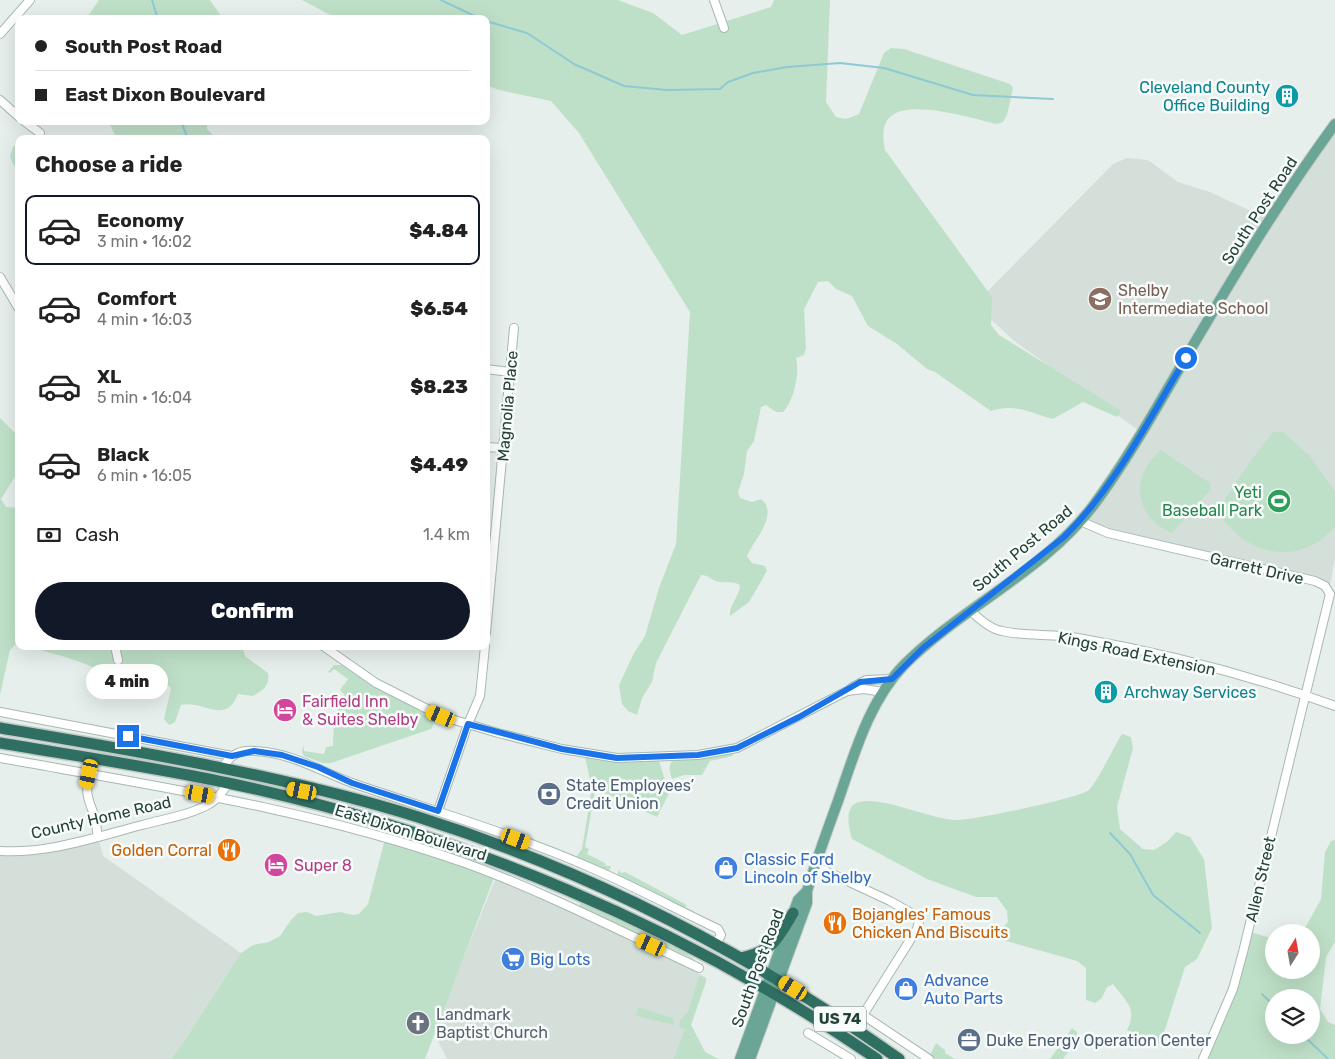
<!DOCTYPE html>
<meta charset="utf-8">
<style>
body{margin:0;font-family:Rubik,sans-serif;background:#f6f6f6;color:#222;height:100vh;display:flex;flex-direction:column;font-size:19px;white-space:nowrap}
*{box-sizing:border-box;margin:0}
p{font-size:16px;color:#767676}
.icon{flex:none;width:28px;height:28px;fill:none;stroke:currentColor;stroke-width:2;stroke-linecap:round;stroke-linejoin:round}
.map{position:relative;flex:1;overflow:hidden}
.details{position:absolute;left:15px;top:135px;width:475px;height:515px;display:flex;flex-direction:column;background:#fff;border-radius:10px;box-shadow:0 5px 20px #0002}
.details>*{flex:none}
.guide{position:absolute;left:15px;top:15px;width:475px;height:110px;border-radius:10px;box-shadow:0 5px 20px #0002;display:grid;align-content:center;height:110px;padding:0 20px;background:#fff}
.needle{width:32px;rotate:11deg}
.buttons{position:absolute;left:1265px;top:924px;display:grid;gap:10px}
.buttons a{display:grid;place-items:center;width:55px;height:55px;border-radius:50%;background:#fff;box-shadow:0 5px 20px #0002;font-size:25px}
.end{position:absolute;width:22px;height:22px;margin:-11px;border:6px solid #1a73e8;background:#fff;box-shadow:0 0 0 2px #fff}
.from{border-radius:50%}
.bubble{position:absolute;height:35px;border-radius:18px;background:#fff;box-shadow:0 5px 20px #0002;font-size:16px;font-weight:800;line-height:35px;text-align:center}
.car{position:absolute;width:15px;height:30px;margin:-15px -8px;border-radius:6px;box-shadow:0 0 4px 1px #0007;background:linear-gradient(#f5c518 24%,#345 0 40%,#f5c518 0 76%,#345 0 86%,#f5c518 0)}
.guide b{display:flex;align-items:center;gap:18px;height:48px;font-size:19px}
.guide b+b{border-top:1px solid #e0e0e0}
.guide i{width:12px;height:12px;background:#222}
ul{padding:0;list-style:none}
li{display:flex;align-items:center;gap:15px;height:70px;margin:0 10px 8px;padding:0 10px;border:2px solid transparent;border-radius:10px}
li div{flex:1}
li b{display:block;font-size:19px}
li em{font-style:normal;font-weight:800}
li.current{border-color:#111827}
li>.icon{width:45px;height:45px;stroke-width:1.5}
h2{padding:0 20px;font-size:22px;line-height:60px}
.pay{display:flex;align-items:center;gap:12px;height:55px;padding:0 20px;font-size:19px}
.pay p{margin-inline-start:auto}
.action{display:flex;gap:10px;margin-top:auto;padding:10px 20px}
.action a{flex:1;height:58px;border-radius:30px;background:#111827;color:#fff;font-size:20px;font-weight:800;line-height:58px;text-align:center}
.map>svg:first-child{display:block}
.built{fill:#d4dfda}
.green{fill:#bfe0c8;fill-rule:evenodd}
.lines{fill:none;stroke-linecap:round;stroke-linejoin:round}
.stream{stroke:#8ec9d4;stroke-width:2}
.minor-casing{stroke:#a8b8b2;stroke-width:10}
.major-casing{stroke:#c2cac8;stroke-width:12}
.highway-casing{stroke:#c2cac8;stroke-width:14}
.minor{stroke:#fff;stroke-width:8}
.major{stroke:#6aa596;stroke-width:10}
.highway{stroke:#2f6f62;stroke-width:11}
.route{stroke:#1a73e8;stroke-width:6}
.labels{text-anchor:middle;stroke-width:5;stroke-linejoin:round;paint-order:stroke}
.shield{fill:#f7fbf9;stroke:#637a73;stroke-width:1}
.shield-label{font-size:15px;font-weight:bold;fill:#24423a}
.culture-label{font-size:16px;fill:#0d838f;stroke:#f7fbf9;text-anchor:end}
.street-label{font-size:16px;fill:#24423a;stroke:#f7fbf9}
.education-label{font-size:16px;fill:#785e54;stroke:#f7fbf9;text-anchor:start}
.leisure-label{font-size:16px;fill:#27864d;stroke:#f7fbf9;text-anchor:end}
.hotel-label{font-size:16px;fill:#b23c85;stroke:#f7fbf9;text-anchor:start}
.service-label{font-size:16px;fill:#4e5e75;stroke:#f7fbf9;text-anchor:start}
.food-label{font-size:16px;fill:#c56008;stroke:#f7fbf9;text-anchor:end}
.shop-label{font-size:16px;fill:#366cbe;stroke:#f7fbf9;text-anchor:start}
.worship-label{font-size:16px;fill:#5b616d;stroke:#f7fbf9;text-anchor:start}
</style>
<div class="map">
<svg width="1335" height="1059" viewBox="0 0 1335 1059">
<rect width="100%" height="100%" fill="#e6efeb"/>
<path class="built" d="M1335,124V558L1329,591L1325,586L1108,533L1080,521L1141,432L1013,340L975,304L1113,164L1127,158L1148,160L1178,182L1210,192L1268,219Z
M98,837L103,856L241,953L177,1052L170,1059H0V851L10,852Z
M495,880H500L553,902L684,965L706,978L690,1023L705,1052L718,1059H447L436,1037V1026Z"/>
<path class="green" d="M99,0H210L223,19H86Z
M302,0H618L653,13L682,35L771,7L774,0H830L826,102L836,117L846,119L859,114L884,53L891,48L904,49L1010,84L1013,88L1007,115L1003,122L997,124C974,119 909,98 890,117C881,126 883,139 885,150L992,297L991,325L999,335L1120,410V413L1117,417L1083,402L1053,419C1030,413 1015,403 991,411L935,372L927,369L897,344L868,326L852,296L836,289L828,281L818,282L804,309L806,348L804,355L796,358C800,373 794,401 783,412H776L766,405L761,407L754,441L747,451L744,474L738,492L740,498L752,502L761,499C780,514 753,541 747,556L752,563L765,566L767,571L749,602L730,616C729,604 740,596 740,585C731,580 724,584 716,581C710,579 708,575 701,575L656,663L652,682L642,698L637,715L628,711L622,704L619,685L634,653L645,636L659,588L676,544L690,312L579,133L551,101L499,90L486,85V19H338Z
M108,121H207V129L217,139H117Z
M19,140V176L10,157L13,147Z
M0,418L19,437V470L1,499L6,507L19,508V645H15L10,650L0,695Z
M1273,432H1283L1309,455L1335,491V527C1298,569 1244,555 1217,511L1249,463Z
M1161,450L1210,483L1211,489L1172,533C1133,517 1130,476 1161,450Z
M26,646H242L245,656L268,673C270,686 263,690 253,696L238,694C225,726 204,700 181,705L175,722L169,725L164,719L171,688C162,679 140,676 127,676C122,675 117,678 111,677C83,660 57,655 26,646Z
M334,665H341L431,717C434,721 435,724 431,729L331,763H323L304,756L302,752L304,745V751L324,754L326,747L333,746L334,719L344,694L340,690L348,679L334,669L330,673L328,672Z
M1122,734L1131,737L1133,748L1117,807L1120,829L1143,849L1154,850L1168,841L1176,832L1190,837L1204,859L1212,928L1197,959L1185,967L1161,1042L1155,1047L1147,1046L1127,1030C1138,1008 1126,1002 1113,984L1107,987L1102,998L1095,1003L1086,1000V968L1077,961L999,939L998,933L1008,922L1007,911L997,897H976L927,879L852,839C849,828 843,806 859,802C882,796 930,819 956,820C970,821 1080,798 1089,790C1096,784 1115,745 1122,734Z
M732,753L733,756L710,761L702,775H684L672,779C670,772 667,764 674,760Z
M585,757L659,761L669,793L657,817L600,791H595L585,847L589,849L587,854L605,863L606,866H611L609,871L575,858L582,849L592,788Z
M385,839L495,875L425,1059H170L177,1052L241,953L253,945L269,942L280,936L291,920L298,913L307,912L316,916L340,912L353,915L359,914L368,904Z
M1335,840V942L1326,957L1320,1009L1328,1022L1335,1025V1059H1205L1221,1026L1251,932L1274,939V970H1311V932H1303L1321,899L1325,852L1331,841ZM1274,998H1311V1035H1274Z
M619,869L621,873L625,872L685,904L687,907H682L617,876Z
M582,903L673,943L695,960L693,962L579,908V905Z
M699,976L706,978V982L691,1025L705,1052L718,1059H674L685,1029L679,1027L680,1020L688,1012Z
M638,1007L673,1018L674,1025L636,1016Z
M1072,1028L1077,1032V1040L1063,1059H1050Z
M936,1043L945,1050V1053L955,1059H935L930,1055Z"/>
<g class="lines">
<path class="stream" d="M152,0L158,19
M441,0L481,19
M486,21L527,33L574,64L624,86L667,90L720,89L728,82L753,73L787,67L840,63L884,68L973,95L1053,99
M181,121L188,139
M1110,833L1130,854L1153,895L1200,933
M1262,994L1274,1006
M1303,1035L1328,1059"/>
<g class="minor-casing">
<path id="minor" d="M714,0L724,28
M0,34L30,0
M0,100L19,117
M24,121L40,133
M0,277L19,309
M486,369L510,372
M486,447L503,448
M1080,521L1108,533L1315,581L1325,586L1330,594L1243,952L1233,989L1203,1059
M971,611C979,619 990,629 1002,631C1026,637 1053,633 1078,638C1165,653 1253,676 1335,706
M486,633L514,328
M115,646L118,660
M323,646L376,683L441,716L498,733L562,749L617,758L698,755L737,748L847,691L864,689L883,692
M851,688L866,680L892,679
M0,712L232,756
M0,758C156,786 315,810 465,863C545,892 622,932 699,968
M223,767C231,754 240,750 255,751C294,753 321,772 355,784C437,812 520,836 598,871C639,889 678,910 718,929L721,935L716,944
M89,774C85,794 88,799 95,817C97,822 96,830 98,837
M438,811L468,724L480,696L485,646
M0,851C48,854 96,837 142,825C164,819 191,815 211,803C219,798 223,791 228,783
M815,866L890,901L920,918L917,929L863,1015L929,1059
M808,1033L851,1059"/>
</g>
<g class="major-casing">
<path id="major" d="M740,1059L798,900L807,891
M750,1059L807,903V891C816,861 827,831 838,801C854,755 869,701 904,665C962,607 1043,572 1093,506C1134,451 1166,390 1201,332C1243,260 1286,191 1335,124"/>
</g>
<g class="highway-casing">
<path id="highway" d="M0,728C141,752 282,775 418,817C590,871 752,955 899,1059
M0,743C76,756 153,767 228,783C459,832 683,926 877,1059
M741,958C773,951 777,940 793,913"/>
</g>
<use href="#minor" class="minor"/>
<use href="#major" class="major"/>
<use href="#highway" class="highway"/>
</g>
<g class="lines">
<path class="route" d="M128,736L232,756L254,751L282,755L318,767L352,783L438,811L468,724L562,749L617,758L698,755L737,748L799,717L860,682L892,679L923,648L1064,537C1115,487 1149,419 1186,358"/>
</g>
<defs>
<g id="building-disc" transform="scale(1.25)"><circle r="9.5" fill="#0f9aa8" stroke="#f7fbf9"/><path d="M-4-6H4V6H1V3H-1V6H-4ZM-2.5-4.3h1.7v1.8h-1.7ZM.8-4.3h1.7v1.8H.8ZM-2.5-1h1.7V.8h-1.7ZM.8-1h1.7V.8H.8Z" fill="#fff"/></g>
<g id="school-disc" transform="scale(1.25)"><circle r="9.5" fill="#8d6e63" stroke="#f7fbf9"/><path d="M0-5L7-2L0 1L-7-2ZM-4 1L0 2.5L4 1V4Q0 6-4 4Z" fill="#fff"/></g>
<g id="stadium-disc" transform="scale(1.25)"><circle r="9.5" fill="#2e9e5b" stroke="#f7fbf9"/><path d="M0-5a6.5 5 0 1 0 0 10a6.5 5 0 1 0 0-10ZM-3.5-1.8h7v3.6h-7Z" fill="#fff"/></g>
<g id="hotel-disc" transform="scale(1.25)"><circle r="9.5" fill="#d1479c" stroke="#f7fbf9"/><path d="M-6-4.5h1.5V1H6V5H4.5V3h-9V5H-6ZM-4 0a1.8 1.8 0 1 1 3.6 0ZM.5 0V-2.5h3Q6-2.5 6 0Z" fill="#fff"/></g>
<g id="bank-disc" transform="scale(1.25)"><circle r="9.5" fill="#5c6f8a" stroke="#f7fbf9"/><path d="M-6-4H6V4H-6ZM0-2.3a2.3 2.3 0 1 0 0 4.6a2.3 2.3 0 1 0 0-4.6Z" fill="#fff"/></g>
<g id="restaurant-disc" transform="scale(1.25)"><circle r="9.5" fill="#e8710a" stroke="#f7fbf9"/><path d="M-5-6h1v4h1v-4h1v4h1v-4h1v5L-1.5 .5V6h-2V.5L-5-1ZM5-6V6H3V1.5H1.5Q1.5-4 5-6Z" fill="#fff"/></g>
<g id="shop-disc" transform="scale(1.25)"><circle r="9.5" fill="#3f7fe0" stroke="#f7fbf9"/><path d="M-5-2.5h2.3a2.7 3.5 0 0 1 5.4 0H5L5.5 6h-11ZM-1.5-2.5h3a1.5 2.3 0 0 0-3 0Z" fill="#fff"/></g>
<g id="supermarket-disc" transform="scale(1.25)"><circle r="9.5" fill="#3f7fe0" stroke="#f7fbf9"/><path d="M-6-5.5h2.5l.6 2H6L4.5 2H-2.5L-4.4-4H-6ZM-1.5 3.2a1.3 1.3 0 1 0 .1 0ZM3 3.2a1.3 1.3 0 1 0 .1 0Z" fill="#fff"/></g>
<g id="church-disc" transform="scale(1.25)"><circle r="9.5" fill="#6b7280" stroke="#f7fbf9"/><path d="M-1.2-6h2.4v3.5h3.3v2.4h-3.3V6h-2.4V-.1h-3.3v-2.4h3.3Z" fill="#fff"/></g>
<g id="office-disc" transform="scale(1.25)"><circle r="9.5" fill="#5c6f8a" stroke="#f7fbf9"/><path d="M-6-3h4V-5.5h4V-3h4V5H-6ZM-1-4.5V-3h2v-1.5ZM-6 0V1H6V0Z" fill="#fff"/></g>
</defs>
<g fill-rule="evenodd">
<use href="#building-disc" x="1287" y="96"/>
<use href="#school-disc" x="1100" y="299"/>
<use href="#stadium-disc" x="1279" y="501"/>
<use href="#building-disc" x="1106" y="692"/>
<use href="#hotel-disc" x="285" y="710"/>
<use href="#bank-disc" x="549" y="794"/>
<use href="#restaurant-disc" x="229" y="850"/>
<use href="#hotel-disc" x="276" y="865"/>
<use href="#shop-disc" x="726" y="868"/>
<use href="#restaurant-disc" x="835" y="923"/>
<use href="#supermarket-disc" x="513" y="959"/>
<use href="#shop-disc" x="906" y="989"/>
<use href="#church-disc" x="418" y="1023"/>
<use href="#office-disc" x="969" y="1040"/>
</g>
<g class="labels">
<rect class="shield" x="814" y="1006.5" width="52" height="25" rx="4"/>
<g class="shield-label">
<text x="840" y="1024">US 74</text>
</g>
<g class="culture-label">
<text x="1270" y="93">Cleveland County<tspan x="1270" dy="18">Office Building</tspan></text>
<text x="1124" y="698" text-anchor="start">Archway Services</text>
</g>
<g class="street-label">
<text transform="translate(1259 210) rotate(-57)" y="6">South Post Road</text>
<text transform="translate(507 406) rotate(-85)" y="6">Magnolia Place</text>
<text transform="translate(1022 548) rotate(-40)" y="6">South Post Road</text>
<text transform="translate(1257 568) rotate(13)" y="6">Garrett Drive</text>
<text transform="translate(1137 653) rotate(12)" y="6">Kings Road Extension</text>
<text transform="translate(101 817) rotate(-13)" y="6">County Home Road</text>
<text transform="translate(411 832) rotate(17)" y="6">East Dixon Boulevard</text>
<text transform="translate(1260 879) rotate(-77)" y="6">Allen Street</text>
<text transform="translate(757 968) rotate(-70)" y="6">South Post Road</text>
</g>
<g class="education-label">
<text x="1118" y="296">Shelby<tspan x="1118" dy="18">Intermediate School</tspan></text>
</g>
<g class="leisure-label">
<text x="1262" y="498">Yeti<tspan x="1262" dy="18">Baseball Park</tspan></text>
</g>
<g class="hotel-label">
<text x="302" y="707">Fairfield Inn<tspan x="302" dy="18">&amp; Suites Shelby</tspan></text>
<text x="294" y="871">Super 8</text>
</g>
<g class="service-label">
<text x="566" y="791">State Employees’<tspan x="566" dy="18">Credit Union</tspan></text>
<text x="986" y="1046">Duke Energy Operation Center</text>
</g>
<g class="food-label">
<text x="212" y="856">Golden Corral</text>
<text x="852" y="920" text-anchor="start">Bojangles' Famous<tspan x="852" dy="18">Chicken And Biscuits</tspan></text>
</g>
<g class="shop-label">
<text x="744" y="865">Classic Ford<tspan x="744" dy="18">Lincoln of Shelby</tspan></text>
<text x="530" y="965">Big Lots</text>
<text x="924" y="986">Advance<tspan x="924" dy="18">Auto Parts</tspan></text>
</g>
<g class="worship-label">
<text x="436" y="1020">Landmark<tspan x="436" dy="18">Baptist Church</tspan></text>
</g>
</g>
</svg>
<div class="buttons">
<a><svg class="needle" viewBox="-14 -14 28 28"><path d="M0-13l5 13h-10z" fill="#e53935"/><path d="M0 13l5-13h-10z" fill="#767676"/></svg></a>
<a><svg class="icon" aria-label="layers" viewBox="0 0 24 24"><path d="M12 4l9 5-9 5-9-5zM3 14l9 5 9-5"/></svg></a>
</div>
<i class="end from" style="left:1186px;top:358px"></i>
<i class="end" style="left:128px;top:736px"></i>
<div class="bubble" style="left:86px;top:664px;width:82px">4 min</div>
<i class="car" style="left:441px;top:716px;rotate:293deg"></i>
<i class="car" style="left:89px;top:774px;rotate:192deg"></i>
<i class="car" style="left:302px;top:791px;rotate:281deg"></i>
<i class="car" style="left:200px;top:794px;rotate:100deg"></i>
<i class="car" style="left:516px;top:839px;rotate:110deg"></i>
<i class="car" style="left:651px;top:945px;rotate:295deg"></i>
<i class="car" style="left:793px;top:988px;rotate:302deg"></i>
<div class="guide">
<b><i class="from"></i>South Post Road</b>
<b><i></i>East Dixon Boulevard</b>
</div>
<section class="details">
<h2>Choose a ride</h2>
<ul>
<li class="current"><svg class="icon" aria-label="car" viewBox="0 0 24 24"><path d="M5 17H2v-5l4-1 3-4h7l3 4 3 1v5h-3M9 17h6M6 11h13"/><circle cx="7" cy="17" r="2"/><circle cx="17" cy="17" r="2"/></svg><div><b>Economy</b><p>3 min · 16:02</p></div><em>$4.84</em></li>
<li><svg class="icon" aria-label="car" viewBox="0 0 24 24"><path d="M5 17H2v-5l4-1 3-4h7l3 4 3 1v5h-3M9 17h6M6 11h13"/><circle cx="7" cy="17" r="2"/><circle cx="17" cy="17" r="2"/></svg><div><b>Comfort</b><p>4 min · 16:03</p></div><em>$6.54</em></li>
<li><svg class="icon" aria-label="car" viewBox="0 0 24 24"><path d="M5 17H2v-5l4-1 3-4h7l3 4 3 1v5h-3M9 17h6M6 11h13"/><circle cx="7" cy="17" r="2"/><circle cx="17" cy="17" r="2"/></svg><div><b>XL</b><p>5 min · 16:04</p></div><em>$8.23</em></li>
<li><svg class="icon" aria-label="car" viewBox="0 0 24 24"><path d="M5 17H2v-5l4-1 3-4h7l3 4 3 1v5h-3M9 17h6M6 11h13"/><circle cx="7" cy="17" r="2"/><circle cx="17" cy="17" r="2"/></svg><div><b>Black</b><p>6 min · 16:05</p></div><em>$4.49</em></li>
</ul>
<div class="pay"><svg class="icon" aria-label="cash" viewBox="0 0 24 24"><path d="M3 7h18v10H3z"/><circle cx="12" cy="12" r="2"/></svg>Cash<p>1.4 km</p></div>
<div class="action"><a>Confirm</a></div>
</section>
</div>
